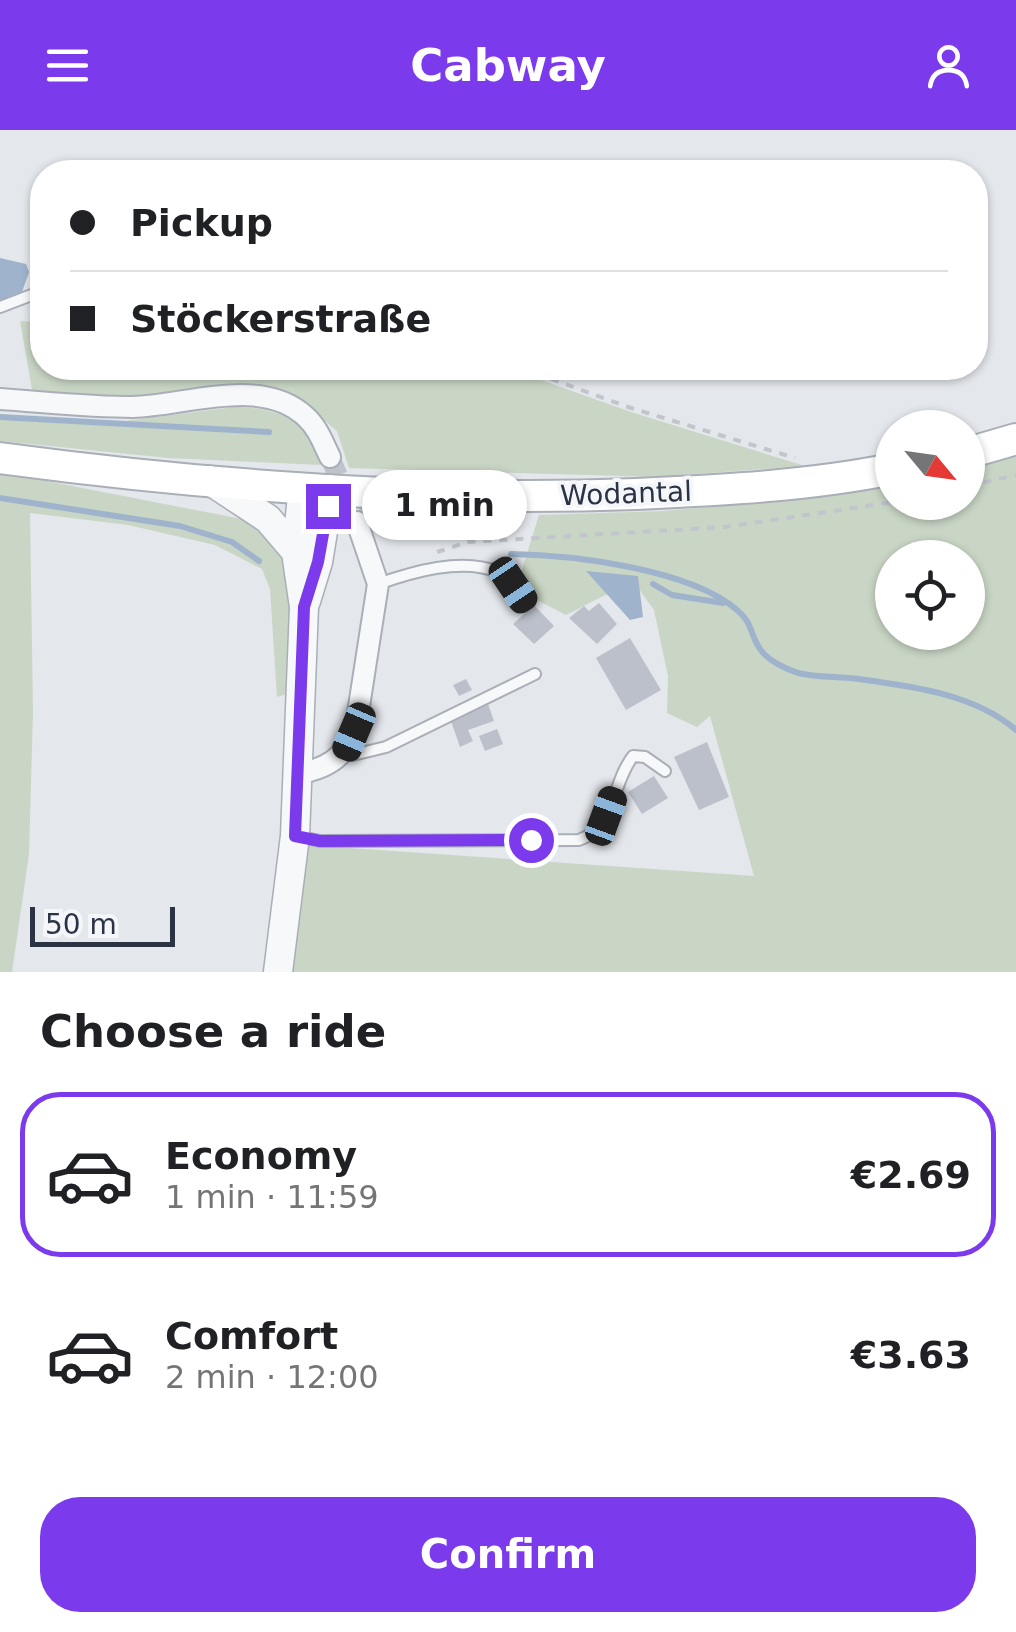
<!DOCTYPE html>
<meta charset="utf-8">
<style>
body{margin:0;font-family:"DejaVu Sans",sans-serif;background:#f6f6f6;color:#202124;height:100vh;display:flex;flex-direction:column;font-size:38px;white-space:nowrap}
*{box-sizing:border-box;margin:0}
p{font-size:32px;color:#757577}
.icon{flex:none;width:55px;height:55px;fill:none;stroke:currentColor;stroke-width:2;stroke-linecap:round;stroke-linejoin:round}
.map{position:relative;height:842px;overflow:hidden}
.drawer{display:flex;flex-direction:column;background:#fff;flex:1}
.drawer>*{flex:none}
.guide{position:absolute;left:30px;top:30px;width:958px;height:220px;border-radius:40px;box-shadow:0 2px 8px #0004;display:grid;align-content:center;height:220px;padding:0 40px;background:#fff}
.needle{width:65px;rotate:119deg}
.fabs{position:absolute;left:875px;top:280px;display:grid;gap:20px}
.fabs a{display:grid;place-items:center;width:110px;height:110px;border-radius:50%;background:#fff;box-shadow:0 2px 8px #0004;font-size:50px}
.scale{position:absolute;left:30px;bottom:25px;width:145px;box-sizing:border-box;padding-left:10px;border:5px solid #2b3445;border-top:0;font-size:28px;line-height:35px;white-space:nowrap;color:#2b3445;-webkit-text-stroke:8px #f4f6f9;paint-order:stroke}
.end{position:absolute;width:45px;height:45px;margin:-22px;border:12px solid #7c3aed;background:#fff;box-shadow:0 0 0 5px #fff}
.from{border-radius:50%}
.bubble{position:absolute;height:70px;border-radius:35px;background:#fff;box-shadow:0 2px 8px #0004;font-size:32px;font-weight:700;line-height:70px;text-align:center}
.car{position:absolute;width:30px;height:60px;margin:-30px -15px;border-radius:12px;box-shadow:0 0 8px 2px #0007;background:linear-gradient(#222 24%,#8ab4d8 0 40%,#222 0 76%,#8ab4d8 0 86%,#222 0)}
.guide b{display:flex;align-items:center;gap:35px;height:95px;font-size:38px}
.guide b+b{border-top:2px solid #e0e0e0}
.guide i{width:25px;height:25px;background:#202124}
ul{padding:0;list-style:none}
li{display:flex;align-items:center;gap:30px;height:165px;margin:0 20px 15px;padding:0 20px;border:5px solid transparent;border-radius:40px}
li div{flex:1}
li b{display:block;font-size:38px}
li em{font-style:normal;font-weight:700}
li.current{border-color:#7c3aed}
li>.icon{width:90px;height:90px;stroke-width:1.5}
h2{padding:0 40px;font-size:45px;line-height:120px}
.action{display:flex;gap:20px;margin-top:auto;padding:20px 40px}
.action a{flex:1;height:115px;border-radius:40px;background:#7c3aed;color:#fff;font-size:40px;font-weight:700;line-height:115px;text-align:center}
header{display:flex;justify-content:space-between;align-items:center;height:130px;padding:0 40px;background:#7c3aed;color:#fff;font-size:45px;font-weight:700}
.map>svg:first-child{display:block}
.green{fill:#c9d6c5;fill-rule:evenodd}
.water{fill:#9fb4cc}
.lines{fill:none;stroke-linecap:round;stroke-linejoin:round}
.stream{stroke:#9fb4cc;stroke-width:6}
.building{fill:#bbc0ca}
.minor-tunnel{stroke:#bfc3cb;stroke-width:20;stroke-dasharray:20 10;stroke-linecap:butt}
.service-casing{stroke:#a9aeb7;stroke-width:14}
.minor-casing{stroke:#a9aeb7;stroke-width:24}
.tertiary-casing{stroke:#a9aeb7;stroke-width:31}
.secondary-casing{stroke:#a9aeb7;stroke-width:34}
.path{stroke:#c2c5cb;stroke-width:4;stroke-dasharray:8 8;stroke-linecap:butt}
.service{stroke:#f7f8fa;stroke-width:10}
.minor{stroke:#f7f8fa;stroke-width:20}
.tertiary{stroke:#f7f8fa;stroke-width:28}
.secondary{stroke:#fff;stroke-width:30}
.route{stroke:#7c3aed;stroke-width:12}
.labels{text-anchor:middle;stroke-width:8;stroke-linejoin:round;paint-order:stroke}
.street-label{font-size:28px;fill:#2b3445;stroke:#f4f6f9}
</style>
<header><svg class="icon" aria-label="menu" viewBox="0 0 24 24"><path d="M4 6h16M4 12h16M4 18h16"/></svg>Cabway<svg class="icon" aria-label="person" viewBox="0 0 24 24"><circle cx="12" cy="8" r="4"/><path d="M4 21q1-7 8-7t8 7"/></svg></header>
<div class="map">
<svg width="1016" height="842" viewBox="0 0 1016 842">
<rect width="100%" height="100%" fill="#e4e7ec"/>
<path class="green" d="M20,191L42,192V238H507L631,282L805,336L655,347L349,338L337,301L301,271L264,259L163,268L33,265Z
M235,277C260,277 293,283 309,305C315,314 318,326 323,335L168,328L0,311V284L109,293Z
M1016,316V842H290L306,715L754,746L710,586L697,597L667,583L668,546L654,480L633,451L566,485L529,466L520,446L539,385L663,381L762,372L892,350V372H968V330ZM892,428H968V502H892Z
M0,342L252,391L282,421L291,484L290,563L277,567L270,459L262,439L215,415L128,395L30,383L33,582L29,724L12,842H0Z"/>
<path class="water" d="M0,128L26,134L29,142L22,162L0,170Z
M586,441L638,446L643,487L630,490Z"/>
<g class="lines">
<path class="stream" d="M0,287L269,302
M0,368L180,396L232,412L259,431
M511,424C573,425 690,439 737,480C753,493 750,505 760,519C767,530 786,539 798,543C818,548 839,546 859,549C911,556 975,564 1016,600
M653,454L672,465L723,473"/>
</g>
<path class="building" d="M599,473L617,494L597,514L569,488L584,476L589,481Z
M534,475L554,496L534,514L513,494Z
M630,508L661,560L626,580L596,528Z
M466,549L472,560L459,566L453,555Z
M488,574L494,591L468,600L473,611L460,617L451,591Z
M497,599L503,614L485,621L479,606Z
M707,612L729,667L699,680L674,627Z
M654,646L668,668L642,684L628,662Z"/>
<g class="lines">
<path class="minor-tunnel" d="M330,327L357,392"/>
<g class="service-casing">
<path id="service" d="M0,177L42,161
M378,454C412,442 462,427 498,442C510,448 518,461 525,472
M347,621L353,625L386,617L535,544
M296,706L320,711L579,710C615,697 612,653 633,626L645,627L665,641"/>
</g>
<g class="minor-casing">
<path id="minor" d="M0,269C44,272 89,277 133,277C185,276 262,245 306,287C318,298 323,313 330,327
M297,643C325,640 344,628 355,602L378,454L357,392"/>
</g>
<g class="tertiary-casing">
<path id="tertiary" d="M209,350L268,389L296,422
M306,471L318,432L330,359
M278,842L295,706L304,477L296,422L303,358"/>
</g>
<g class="secondary-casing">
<path id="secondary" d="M968,323L1016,309
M0,328C210,356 424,372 636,364C722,360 808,356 892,339"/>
</g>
<path class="path" d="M521,238L631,278L795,328
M968,356L1016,345
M437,422L468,412L725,397L894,372"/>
<use href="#service" class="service"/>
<use href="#minor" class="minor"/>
<use href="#tertiary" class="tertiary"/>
<use href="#secondary" class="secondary"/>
</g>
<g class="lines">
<path class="route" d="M328,376L318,432L304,477L295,706L320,711L531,710"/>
</g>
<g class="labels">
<g class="street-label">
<text transform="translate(626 363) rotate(-2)" y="10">Wodantal</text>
</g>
</g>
</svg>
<div class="fabs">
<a><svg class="needle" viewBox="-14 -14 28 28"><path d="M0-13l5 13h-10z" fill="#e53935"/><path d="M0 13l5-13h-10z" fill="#757577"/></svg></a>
<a><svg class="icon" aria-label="locate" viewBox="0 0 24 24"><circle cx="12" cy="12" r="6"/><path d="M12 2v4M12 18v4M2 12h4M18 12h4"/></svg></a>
</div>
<div class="scale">50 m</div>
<i class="end from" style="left:531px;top:710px"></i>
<i class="end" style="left:328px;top:376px"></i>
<div class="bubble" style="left:362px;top:340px;width:165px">1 min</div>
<i class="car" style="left:513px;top:455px;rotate:146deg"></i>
<i class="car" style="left:354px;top:602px;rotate:203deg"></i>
<i class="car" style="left:606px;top:686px;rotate:20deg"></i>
<div class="guide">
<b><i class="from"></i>Pickup</b>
<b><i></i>Stöckerstraße</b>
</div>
</div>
<section class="drawer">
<h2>Choose a ride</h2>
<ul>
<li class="current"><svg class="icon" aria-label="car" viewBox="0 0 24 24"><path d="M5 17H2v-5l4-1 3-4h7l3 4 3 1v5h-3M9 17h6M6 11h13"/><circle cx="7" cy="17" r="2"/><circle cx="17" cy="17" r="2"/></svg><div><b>Economy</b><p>1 min · 11:59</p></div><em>€2.69</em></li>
<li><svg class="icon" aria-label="car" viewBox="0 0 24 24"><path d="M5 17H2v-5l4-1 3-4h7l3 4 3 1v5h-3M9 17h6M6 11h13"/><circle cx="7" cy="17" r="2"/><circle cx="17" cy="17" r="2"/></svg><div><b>Comfort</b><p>2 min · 12:00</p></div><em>€3.63</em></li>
</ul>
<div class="action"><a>Confirm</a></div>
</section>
